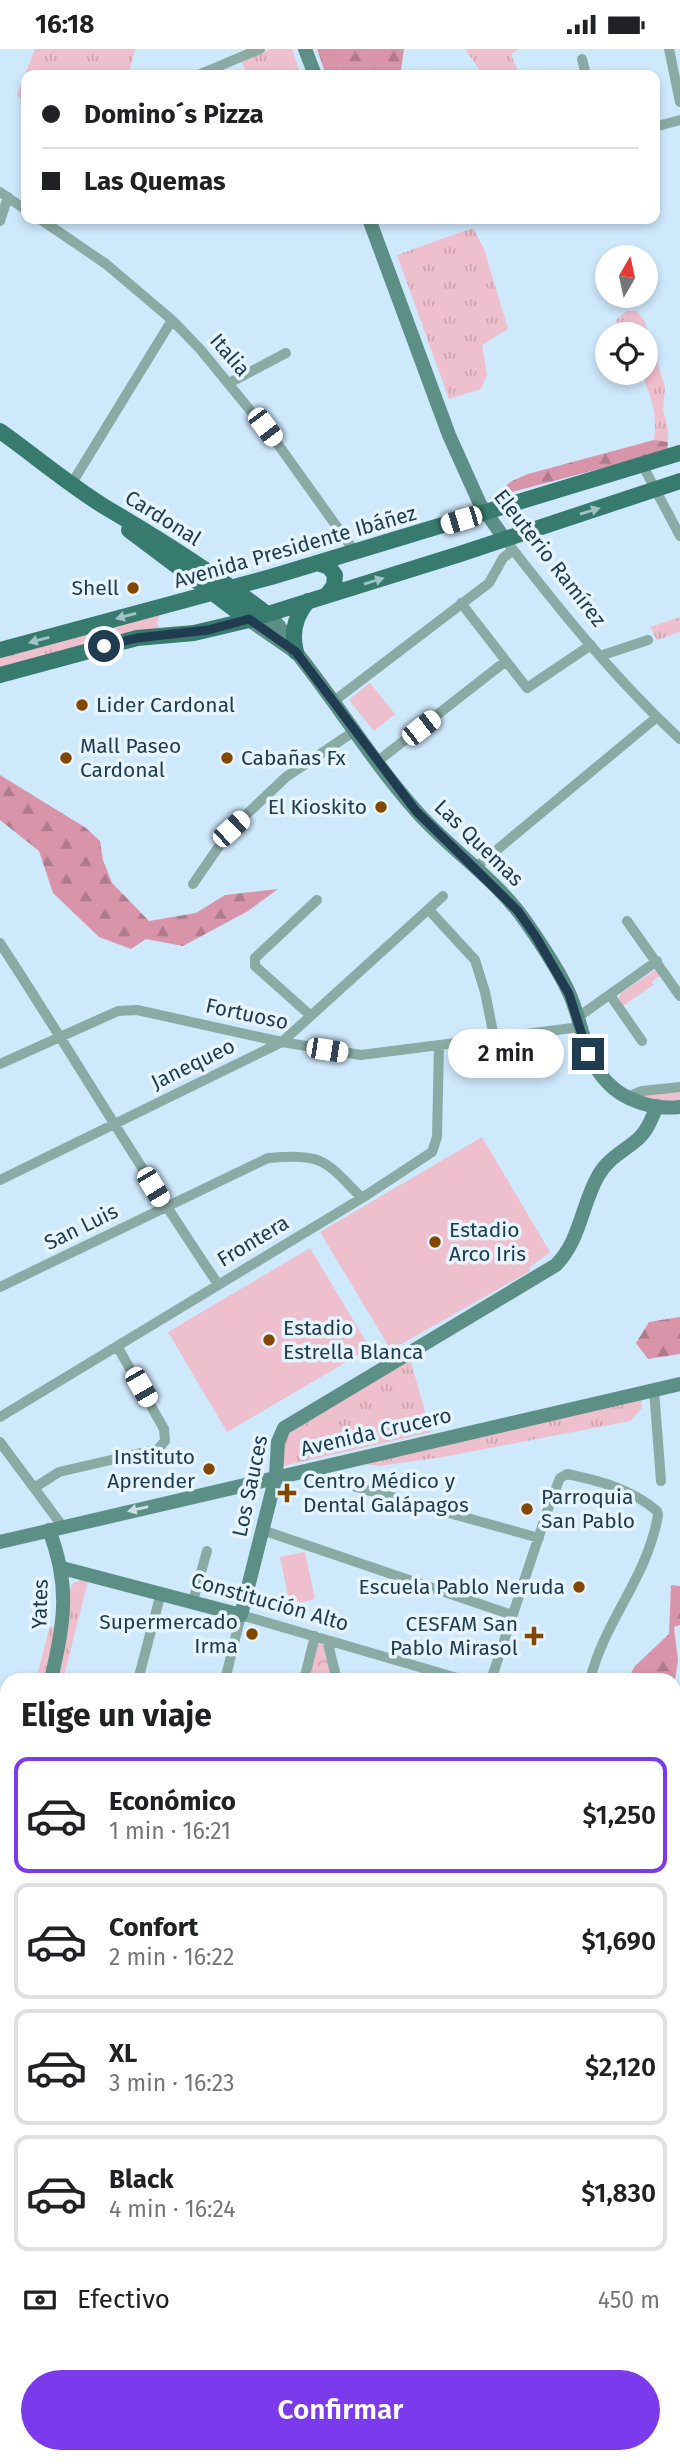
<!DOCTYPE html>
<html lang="es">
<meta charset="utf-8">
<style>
body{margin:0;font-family:"Fira Sans",sans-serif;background:#f2f2f2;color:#202124;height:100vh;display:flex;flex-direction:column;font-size:26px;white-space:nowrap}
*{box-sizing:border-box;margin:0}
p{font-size:23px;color:#757577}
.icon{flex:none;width:38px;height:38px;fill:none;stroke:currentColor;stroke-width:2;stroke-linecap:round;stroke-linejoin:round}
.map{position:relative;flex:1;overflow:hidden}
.drawer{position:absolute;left:0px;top:1624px;width:681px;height:791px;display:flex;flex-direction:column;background:#fff;border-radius:21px 21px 0 0;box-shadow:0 4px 10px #0003}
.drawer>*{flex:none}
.banner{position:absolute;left:21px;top:21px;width:639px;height:154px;border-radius:14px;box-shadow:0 4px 10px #0003;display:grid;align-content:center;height:154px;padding:0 21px;background:#fff}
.needle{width:46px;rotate:9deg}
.tools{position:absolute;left:595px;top:196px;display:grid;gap:14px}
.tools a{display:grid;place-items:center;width:63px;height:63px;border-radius:50%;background:#fff;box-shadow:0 4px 10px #0003;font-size:35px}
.end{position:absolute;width:32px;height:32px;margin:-16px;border:9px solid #203c50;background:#fff;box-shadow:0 0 0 4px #fff}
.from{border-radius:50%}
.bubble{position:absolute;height:49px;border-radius:24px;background:#fff;box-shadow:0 4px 10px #0003;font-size:23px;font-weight:600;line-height:49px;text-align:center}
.car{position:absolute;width:21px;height:42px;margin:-21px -10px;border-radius:9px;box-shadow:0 0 5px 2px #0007;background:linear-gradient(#fff 24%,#345 0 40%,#fff 0 76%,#345 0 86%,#fff 0)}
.banner b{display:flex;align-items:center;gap:24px;height:66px;font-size:26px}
.banner b+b{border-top:2px solid #e0e0e0}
.banner i{width:18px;height:18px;background:#202124}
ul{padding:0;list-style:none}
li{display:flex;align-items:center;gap:21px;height:116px;margin:0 14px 10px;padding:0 7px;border:4px solid #e0e0e0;border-radius:14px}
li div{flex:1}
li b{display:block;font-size:26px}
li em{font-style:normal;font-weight:600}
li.selected{border-color:#7c3aed}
li>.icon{width:63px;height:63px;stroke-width:1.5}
h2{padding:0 21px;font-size:32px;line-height:84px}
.pay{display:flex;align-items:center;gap:18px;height:77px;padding:0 21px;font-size:26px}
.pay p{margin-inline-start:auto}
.button{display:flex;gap:14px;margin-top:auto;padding:14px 21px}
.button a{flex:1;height:80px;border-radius:42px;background:#7c3aed;color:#fff;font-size:28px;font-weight:600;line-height:80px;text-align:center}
.status{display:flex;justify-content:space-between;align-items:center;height:49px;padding:0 35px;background:#fff;direction:ltr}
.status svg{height:19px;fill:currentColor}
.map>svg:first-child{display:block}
.grass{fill:url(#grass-tufts)}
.forest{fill:url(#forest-firs)}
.park{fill:url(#park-crowns)}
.pitch{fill:#eebfcc}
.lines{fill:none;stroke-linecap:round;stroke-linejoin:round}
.street{stroke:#8aaba4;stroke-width:10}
.secondary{stroke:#5c8f85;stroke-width:14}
.primary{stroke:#377b6f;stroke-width:16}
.oneway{fill:#a0c4c5}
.oneway2{fill:#cae0e6}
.route{stroke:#203c50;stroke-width:9}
.poi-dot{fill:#834700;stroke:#e6f4fe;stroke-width:2.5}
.labels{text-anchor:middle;stroke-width:7;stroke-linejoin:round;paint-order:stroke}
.street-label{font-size:21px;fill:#203c50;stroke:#e6f4fe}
.poi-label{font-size:21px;fill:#203c50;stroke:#e6f4fe;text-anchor:start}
</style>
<div class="status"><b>16:18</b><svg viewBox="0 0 49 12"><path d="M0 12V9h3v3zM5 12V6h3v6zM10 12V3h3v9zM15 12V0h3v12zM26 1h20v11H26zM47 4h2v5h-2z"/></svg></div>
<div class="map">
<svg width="680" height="2415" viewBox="0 0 680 2415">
<defs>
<pattern id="grass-tufts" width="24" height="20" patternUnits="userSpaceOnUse" patternTransform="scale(1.75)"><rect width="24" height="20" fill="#eebfcc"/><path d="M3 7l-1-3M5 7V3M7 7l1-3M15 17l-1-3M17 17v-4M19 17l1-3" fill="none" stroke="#cca5b1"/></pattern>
<pattern id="forest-firs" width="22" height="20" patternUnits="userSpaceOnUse" patternTransform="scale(1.75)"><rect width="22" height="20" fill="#d895a9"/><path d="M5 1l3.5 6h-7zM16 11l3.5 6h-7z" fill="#af7b8c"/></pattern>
<pattern id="park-crowns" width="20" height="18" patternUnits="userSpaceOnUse" patternTransform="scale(1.75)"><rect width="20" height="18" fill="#eebfcc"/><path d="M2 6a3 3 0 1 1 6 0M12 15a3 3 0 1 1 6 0" fill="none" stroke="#cca5b1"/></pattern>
</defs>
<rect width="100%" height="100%" fill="#cee8fc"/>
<path class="grass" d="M35,0H135V1L128,26H26V54L17,46Z
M271,0H292L301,26H247L241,11Z
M465,0H518L511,6L520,26H483Z
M473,179L484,200L508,280L482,296L487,326L481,340L449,350L397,206Z
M627,262H637L644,271L665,338L663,360L668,380V393L654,391C658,366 651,346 641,324H646V285H621L616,271Z
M160,563L157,574L161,582L98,594V588L94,583Z
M680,568V583L657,591L650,578Z
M84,586L89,588L88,595L0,621V609Z
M657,1043H680V1051L663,1052L642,1048L644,1045Z
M410,1310L431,1383L283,1417L284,1395L289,1384Z
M641,1346L642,1359L630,1372L443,1408L379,1417L364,1415Z
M80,1531L88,1532L63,1631H56L69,1542L72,1536Z
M50,1577L55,1579L45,1631H36Z
M7,1761V1800L0,1829V1791Z
M7,1845V1876L0,1906V1874Z"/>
<path class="forest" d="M317,0H404L401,21L398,26H326Z
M654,391L668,393L667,402L489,449L512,432L528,425Z
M0,726L86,779L100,792L103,811L112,834L149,872L196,864L225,846L278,840L248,862L183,897L146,890L131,900L99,888L53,844L39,802L0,771Z
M680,1268V1305L648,1310L636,1294L649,1273Z
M671,1536L680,1537V1576L674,1578L678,1612L674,1637V1631H627L635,1617L669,1585Z
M674,2064L680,2069V2114L674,2111Z
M674,2218L680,2222V2280L677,2281L674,2279Z
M227,2408H503L510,2415H226Z"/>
<path class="park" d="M655,921L661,926L651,933L653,936L623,957L619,950L621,944Z
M316,1594L325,1596L334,1631H309Z"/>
<path class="pitch" d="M370,634L395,665L374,682L349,651Z
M482,1088L550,1203L530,1218V1222L391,1301L320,1183Z
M310,1199L370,1299L227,1383L168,1283Z
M305,1503L315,1550L290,1556L280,1508Z
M50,2408H142L137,2415H56L48,2410Z"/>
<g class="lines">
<path class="street" d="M669,0L680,53
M582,10L586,26
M198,26L260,0
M654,78L680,71
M0,143L26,161
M40,170L106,215L172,271L200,300L277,394L355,503
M0,172L8,148
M229,334L286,304
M643,417L680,487
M72,434L172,271
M504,489C558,559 615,630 680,690
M461,554L527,639L591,596
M600,607L648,591
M334,652L489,534L503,509L513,501
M378,712L506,612
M475,819L657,668
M193,835L231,780L286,728L356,681
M429,861L475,911L485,943L494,988
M627,872L680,947
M0,894C74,1007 142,1124 218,1235
M610,946L642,992
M311,967L255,917V909L317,851
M578,968L657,912
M0,1015L118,962L137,961L282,993L361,1006L580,978
M627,1048L642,1042L680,1038
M0,1131L282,993L443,847
M0,1238L268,1109C325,1105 323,1110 362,1149
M654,1341L661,1432
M0,1368L362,1149L432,1103L437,1088L439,996
M0,1393L63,1478
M356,1438L539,1489
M34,1439L59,1423L158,1400L165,1392L164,1380L117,1297
M262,1481L512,1566
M193,1552L207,1502
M327,1591L337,1631
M138,1631L161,1544
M225,1631L241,1566L464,1631
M304,1631L315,1587
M491,1631L550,1454L560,1429L567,1425C601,1432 631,1440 657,1462L658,1466C647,1530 605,1570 590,1631
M0,1696L7,1698
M674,1758L680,1733
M674,1913L680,1916
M0,1953L7,1955
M674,2140L680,2143
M0,2177L7,2169
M0,2233L7,2235
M0,2261L7,2249
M0,2273L7,2283
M674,2319L680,2316
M0,2361L7,2356
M559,2408L566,2415"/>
<path class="secondary" d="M305,0L315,26
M369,170L449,386L480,455L504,489
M267,565L279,577L296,603C338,655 373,714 418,764C452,802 497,831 526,873C542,896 559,921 570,946C583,976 584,1009 607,1033C624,1052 655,1061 680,1058
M249,571L294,602
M49,1481C71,1538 64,1573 51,1631
M0,1493L680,1335
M62,1519L241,1566L276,1427L278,1393L284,1379L556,1216C580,1192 582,1155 598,1127C608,1109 623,1103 638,1090C647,1082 652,1069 657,1057
M0,1855L7,1825"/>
<path class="primary" d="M0,382C35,407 69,436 105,458C161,491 215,525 267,565
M129,481L249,571
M317,514L329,518L335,526L334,537L326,547
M0,601L271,528L680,404
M296,603C291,584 295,567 308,552
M0,626L137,589L194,584L249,571L460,505L680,432"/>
</g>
<defs><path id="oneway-solid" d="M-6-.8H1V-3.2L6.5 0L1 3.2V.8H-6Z" transform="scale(1.75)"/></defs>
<g class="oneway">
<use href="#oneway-solid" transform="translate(590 462) rotate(-17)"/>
<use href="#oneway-solid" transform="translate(374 532) rotate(-17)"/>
<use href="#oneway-solid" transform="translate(126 567) rotate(165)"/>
<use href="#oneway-solid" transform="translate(39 591) rotate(165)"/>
</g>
<use class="oneway2" href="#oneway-solid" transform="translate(138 1460) rotate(167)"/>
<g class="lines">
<path class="route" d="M104,597L137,589L208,581L249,570L296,603L416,762L518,862L536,888L569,945L588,1005"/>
</g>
<g class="poi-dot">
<circle cx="133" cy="539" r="7"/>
<circle cx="82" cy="656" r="7"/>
<circle cx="66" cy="709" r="7"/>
<circle cx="227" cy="709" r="7"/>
<circle cx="381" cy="758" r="7"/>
<circle cx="435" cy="1193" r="7"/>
<circle cx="269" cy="1291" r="7"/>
<circle cx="209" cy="1420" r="7"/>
<path d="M283.5 1433.5h7v7h7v7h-7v7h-7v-7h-7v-7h7z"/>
<circle cx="527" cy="1460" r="7"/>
<circle cx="579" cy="1538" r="7"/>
<circle cx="252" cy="1585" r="7"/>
<path d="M530.5 1576.5h7v7h7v7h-7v7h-7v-7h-7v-7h7z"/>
</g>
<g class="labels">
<g class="street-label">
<text transform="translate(230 306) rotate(49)" y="7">Italia</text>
<text transform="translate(163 469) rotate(32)" y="7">Cardonal</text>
<text transform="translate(295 498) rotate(-16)" y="7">Avenida Presidente Ibáñez</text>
<text transform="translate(550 509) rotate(52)" y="7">Eleuterio Ramírez</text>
<text transform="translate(479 794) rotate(44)" y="7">Las Quemas</text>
<text transform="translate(247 965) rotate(12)" y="7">Fortuoso</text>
<text transform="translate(193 1015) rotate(-26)" y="7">Janequeo</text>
<text transform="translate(81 1178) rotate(-26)" y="7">San Luis</text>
<text transform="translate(253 1192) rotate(-31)" y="7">Frontera</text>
<text transform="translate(376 1383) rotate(-13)" y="7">Avenida Crucero</text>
<text transform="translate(250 1437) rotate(-78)" y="7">Los Sauces</text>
<text transform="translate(270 1553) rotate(16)" y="7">Constitución Alto</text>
<text transform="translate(40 1555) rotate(-88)" y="7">Yates</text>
</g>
<g class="poi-label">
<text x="119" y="546" text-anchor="end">Shell</text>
<text x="96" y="663">Lider Cardonal</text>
<text x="80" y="704">Mall Paseo<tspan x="80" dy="24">Cardonal</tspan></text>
<text x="241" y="716">Cabañas Fx</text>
<text x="367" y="765" text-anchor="end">El Kioskito</text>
<text x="449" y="1188">Estadio<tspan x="449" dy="24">Arco Iris</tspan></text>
<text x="283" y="1286">Estadio<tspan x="283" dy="24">Estrella Blanca</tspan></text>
<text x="195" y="1415" text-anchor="end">Instituto<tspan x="195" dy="24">Aprender</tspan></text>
<text x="303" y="1439">Centro Médico y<tspan x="303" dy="24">Dental Galápagos</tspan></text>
<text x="541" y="1455">Parroquia<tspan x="541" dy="24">San Pablo</tspan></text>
<text x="565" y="1545" text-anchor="end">Escuela Pablo Neruda</text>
<text x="238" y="1580" text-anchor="end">Supermercado<tspan x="238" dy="24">Irma</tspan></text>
<text x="518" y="1582" text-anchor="end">CESFAM San<tspan x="518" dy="24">Pablo Mirasol</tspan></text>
</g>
</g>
</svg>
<div class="tools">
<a><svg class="needle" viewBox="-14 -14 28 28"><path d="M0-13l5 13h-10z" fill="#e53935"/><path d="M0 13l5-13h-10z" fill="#757577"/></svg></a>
<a><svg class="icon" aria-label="locate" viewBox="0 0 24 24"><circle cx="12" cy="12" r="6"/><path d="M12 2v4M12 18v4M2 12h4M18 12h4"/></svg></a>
</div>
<i class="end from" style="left:104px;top:597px"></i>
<i class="end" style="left:588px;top:1005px"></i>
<div class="bubble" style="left:448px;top:980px;width:116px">2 min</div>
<i class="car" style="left:265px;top:378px;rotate:143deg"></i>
<i class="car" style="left:461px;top:471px;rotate:253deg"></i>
<i class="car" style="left:421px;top:679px;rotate:52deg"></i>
<i class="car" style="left:231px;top:780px;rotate:47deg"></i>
<i class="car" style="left:327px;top:1001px;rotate:99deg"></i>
<i class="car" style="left:153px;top:1138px;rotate:149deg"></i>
<i class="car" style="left:141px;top:1338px;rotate:150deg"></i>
<div class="banner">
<b><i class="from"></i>Domino´s Pizza</b>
<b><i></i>Las Quemas</b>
</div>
<section class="drawer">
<h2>Elige un viaje</h2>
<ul>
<li class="selected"><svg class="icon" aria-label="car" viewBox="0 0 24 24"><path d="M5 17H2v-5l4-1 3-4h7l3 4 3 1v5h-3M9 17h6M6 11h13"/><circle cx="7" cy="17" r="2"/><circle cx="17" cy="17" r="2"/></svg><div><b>Económico</b><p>1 min · 16:21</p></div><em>$1,250</em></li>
<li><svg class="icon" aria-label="car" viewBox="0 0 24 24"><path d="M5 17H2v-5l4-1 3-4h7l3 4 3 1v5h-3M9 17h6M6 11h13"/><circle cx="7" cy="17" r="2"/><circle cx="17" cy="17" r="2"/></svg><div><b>Confort</b><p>2 min · 16:22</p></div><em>$1,690</em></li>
<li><svg class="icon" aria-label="car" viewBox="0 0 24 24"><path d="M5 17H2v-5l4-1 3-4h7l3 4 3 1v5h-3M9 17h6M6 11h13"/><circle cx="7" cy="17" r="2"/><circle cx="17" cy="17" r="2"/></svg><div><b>XL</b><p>3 min · 16:23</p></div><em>$2,120</em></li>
<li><svg class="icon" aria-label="car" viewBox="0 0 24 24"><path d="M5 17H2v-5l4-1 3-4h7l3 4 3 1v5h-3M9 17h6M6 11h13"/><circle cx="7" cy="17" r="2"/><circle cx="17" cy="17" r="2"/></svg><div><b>Black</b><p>4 min · 16:24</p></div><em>$1,830</em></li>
</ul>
<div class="pay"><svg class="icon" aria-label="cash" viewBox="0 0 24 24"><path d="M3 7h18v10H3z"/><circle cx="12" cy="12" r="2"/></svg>Efectivo<p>450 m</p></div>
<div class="button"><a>Confirmar</a></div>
</section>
</div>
